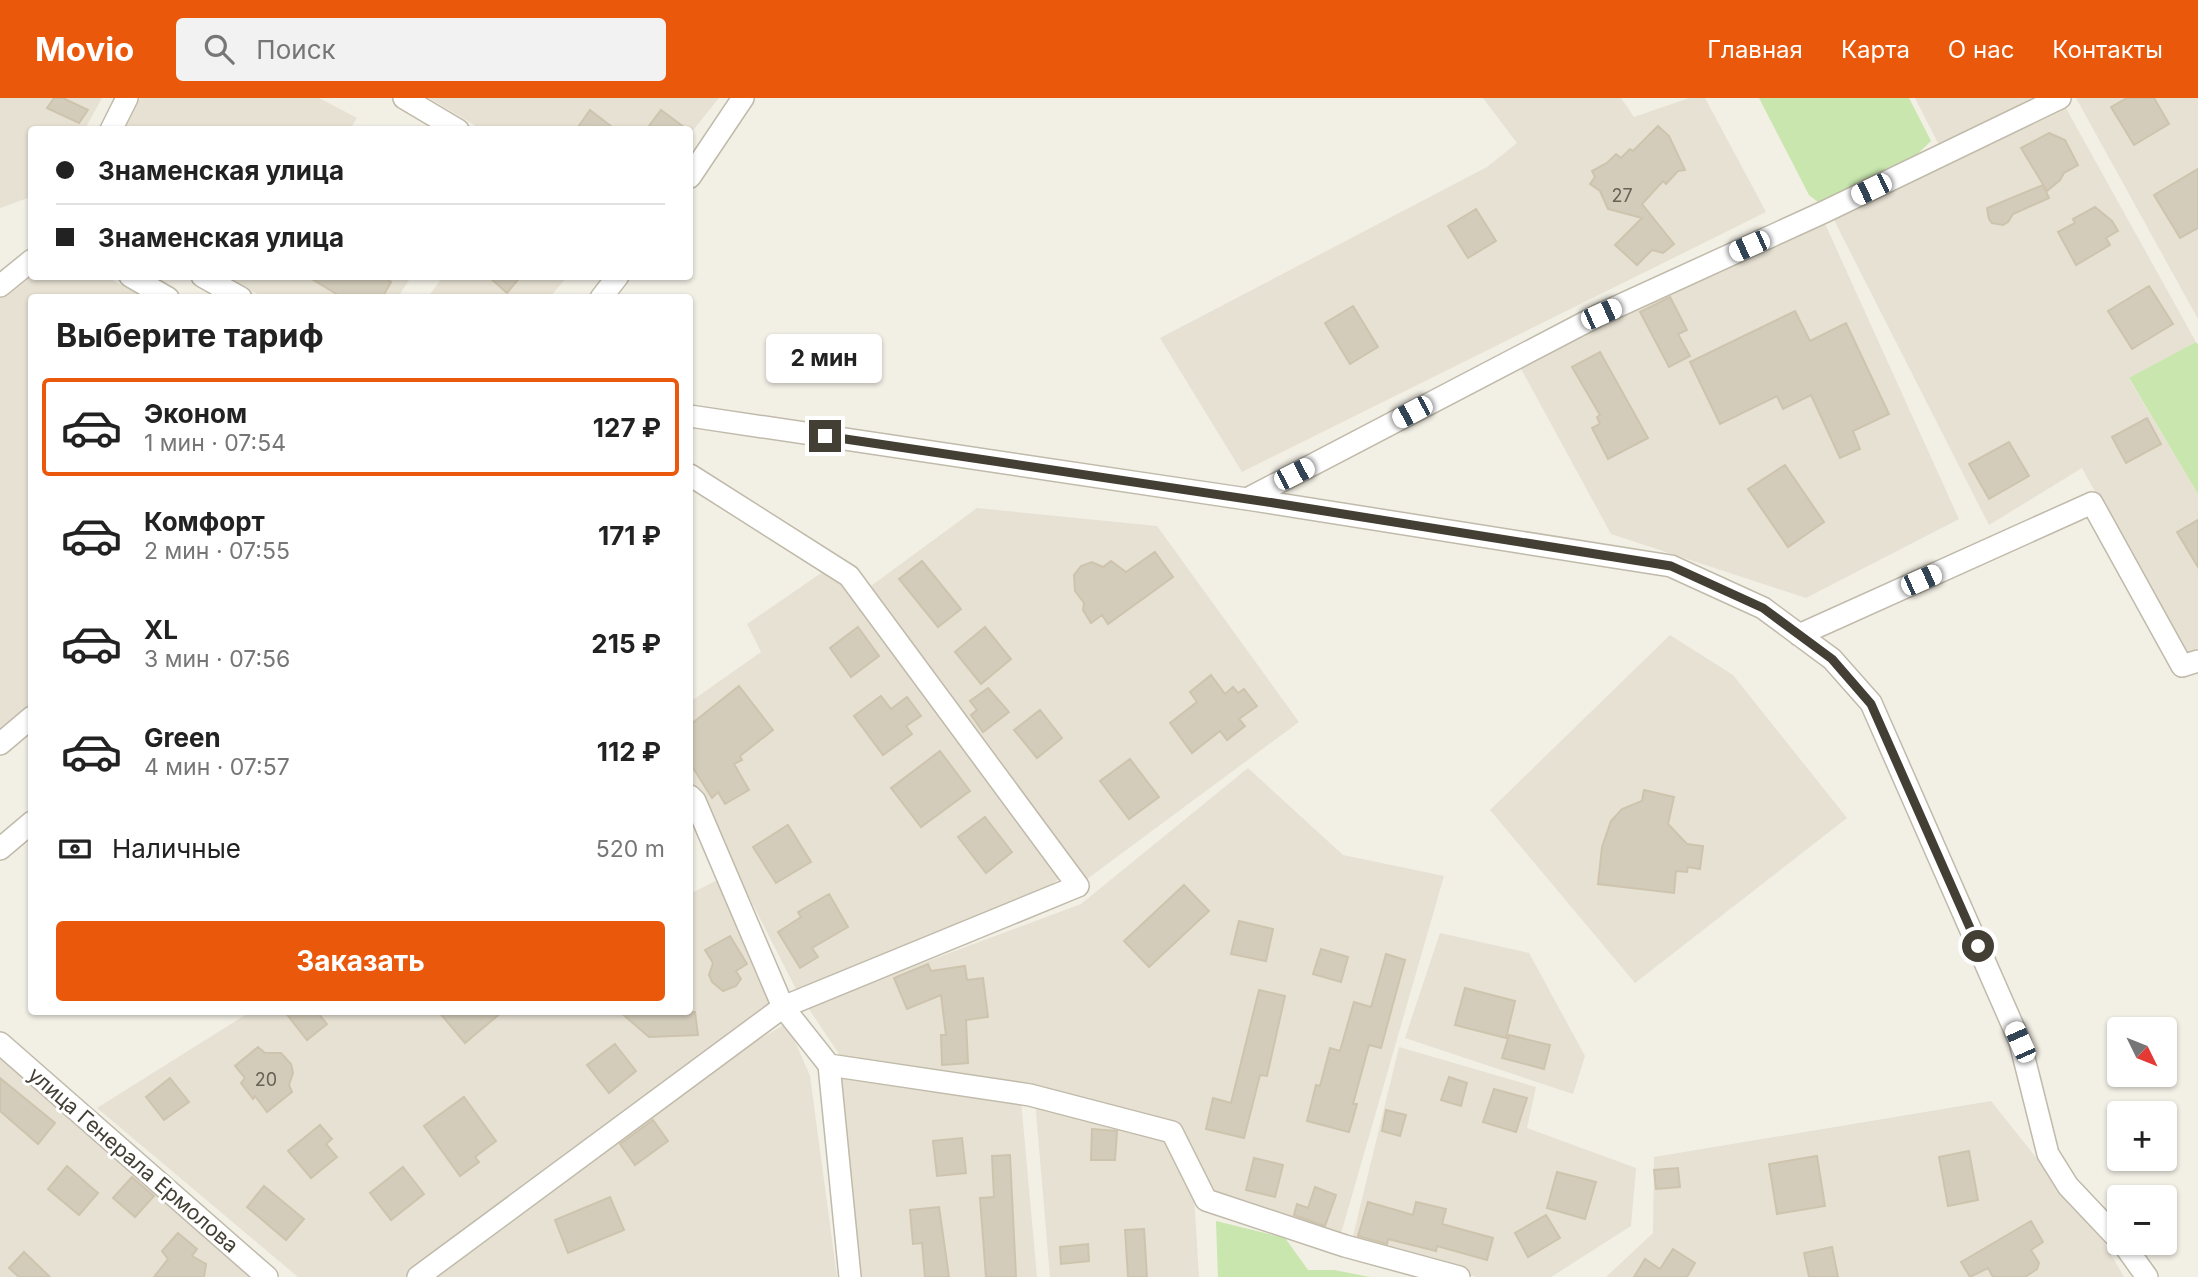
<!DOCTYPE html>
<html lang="ru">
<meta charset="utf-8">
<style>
body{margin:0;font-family:Inter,sans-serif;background:#f2f2f2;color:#222;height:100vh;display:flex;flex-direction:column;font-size:26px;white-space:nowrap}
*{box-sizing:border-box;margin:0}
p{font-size:23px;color:#767676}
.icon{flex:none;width:38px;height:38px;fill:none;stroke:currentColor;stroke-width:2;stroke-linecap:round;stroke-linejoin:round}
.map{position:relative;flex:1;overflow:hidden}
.drawer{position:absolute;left:28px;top:196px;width:665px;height:721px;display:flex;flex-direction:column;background:#fff;border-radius:7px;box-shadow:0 2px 5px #0004}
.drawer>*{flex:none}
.top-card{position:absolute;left:28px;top:28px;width:665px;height:154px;border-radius:7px;box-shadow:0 2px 5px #0004;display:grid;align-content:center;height:154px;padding:0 28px;background:#fff}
.needle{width:46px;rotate:133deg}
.fabs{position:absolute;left:2107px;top:919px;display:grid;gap:14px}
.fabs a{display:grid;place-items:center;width:70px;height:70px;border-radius:7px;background:#fff;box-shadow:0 2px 5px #0004;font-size:35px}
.end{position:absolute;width:32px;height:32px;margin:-16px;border:9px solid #443f34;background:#fff;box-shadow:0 0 0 4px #fff}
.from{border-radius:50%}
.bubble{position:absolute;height:49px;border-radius:7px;background:#fff;box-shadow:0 2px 5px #0004;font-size:23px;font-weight:700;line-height:49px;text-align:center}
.car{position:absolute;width:21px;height:42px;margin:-21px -10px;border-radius:9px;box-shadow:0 0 5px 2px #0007;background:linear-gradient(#fff 24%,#345 0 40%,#fff 0 76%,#345 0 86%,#fff 0)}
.top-card b{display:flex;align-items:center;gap:24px;height:66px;font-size:26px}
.top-card b+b{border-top:2px solid #e0e0e0}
.top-card i{width:18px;height:18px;background:#222}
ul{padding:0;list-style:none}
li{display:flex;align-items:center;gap:21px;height:98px;margin:0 14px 10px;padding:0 14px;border:4px solid transparent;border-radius:7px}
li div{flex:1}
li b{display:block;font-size:26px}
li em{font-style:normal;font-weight:700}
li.current{border-color:#ea580c}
li>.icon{width:63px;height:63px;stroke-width:1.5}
h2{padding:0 28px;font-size:32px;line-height:84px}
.pay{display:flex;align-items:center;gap:18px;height:77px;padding:0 28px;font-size:26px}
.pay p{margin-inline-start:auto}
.button{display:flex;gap:14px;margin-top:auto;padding:14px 28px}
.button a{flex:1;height:80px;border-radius:7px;background:#ea580c;color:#fff;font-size:28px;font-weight:700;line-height:80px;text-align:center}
header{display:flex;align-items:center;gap:42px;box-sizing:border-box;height:98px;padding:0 35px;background:#ea580c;color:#fff}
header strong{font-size:33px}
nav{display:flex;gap:38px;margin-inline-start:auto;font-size:24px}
.search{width:490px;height:63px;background:#f2f2f2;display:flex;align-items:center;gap:18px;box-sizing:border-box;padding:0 24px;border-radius:7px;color:#767676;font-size:26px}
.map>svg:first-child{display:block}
.residential{fill:#e6e1d3}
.green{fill:#c8e6ad}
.building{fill:#d3ccba;stroke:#cec4ae;stroke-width:2}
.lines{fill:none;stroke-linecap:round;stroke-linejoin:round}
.street-casing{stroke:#c0baaa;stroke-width:24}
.street{stroke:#fff;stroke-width:21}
.route{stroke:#443f34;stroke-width:9}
.labels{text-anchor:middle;stroke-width:6;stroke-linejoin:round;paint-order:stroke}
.number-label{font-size:18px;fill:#686256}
.street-label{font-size:21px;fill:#443f34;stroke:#fff}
</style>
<header>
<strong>Movio</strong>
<div class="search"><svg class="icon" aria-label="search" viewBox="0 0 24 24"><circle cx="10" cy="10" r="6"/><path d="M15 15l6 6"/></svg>Поиск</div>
<nav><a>Главная</a><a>Карта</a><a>О нас</a><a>Контакты</a></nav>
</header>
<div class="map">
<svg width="2198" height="1179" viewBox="0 0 2198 1179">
<rect width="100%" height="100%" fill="#f2efe5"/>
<path class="residential" d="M0,0H102L85,31L32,32L31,99L0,110Z
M140,0H319L357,20L350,31H125Z
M429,0H719L690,36V32L481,31Z
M1483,0H1621L1634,19L1689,0H1705L1766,114L1242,374L1160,240L1487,69L1517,45Z
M1915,0H2040L1941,51Z
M2076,0H2198V221Z
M2063,5L2196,244L2129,281L2198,396V550L2185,557L2082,370L1989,427L1834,122Z
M1821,117L1959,421L1806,500L1611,436L1519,267Z
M31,173L32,178L107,179L143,199L32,200L31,606L0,633V197Z
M403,178L409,182L398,199L265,200L226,179Z
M434,179H567L550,199L427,200L440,183Z
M977,410L1157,428L1299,624L1083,784L871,488Z
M824,473L856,497L1062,778L1039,797L797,893L697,697L690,688V604L761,554L747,526Z
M1670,537L1733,577L1847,720L1635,885L1490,712Z
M1248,670L1343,757L1444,778L1340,1139L1215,1101L1180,1032L841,959L807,908L1081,806Z
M719,781L776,907L408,1179H298L97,1010L250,914H690V796Z
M1440,835L1529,855L1585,958L1573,996L1405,940Z
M787,925L810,978L837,1179H431L700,976Z
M1399,949L1536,989L1527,1030L1636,1070L1631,1128L1551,1179H1476L1352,1142Z
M0,954L261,1179H0Z
M838,980L1021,1002L1037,1179H857Z
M1035,1002L1172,1044L1194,1098L1199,1179H1050Z
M1991,1003L2104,1144L2124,1179H1606L1653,1135L1654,1059Z"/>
<path class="green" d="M1759,0H1909L1931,43L1908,65L1818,104L1809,97Z
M2196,244L2198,247V396L2129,280Z
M1216,1123L1285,1140L1308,1172H1334L1370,1179H1218Z"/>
<path class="building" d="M54,0H63L88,12L79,25L47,10Z
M2127,0H2154L2169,26L2134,47L2111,9Z
M590,12L616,32H576Z
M661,12L688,32H646Z
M1658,28L1669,38L1685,72L1678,73L1666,86L1663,83L1642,106L1674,146L1663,155L1652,152L1637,167L1615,147L1642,120L1608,111L1600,93L1590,86L1595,79L1592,73L1607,65L1616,56L1621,60L1630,51L1633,53Z
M2049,35L2065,42L2078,67L2064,75L2060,82L2047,93L2021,50Z
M2198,71V130L2180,140L2154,97Z
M2043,87L2049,100L2013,116L2008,124L2003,127L1992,125L1989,121L1987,110Z
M2095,109L2112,123L2118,133L2106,140L2110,147L2076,167L2058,134L2075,125L2073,121Z
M1476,111L1496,143L1468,160L1448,128Z
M307,178H383L391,184L382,200H343Z
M488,178H521L507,195Z
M2149,188L2173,226L2132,251L2108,213Z
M1670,199L1687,232L1678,236L1690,258L1669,269L1640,214Z
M1353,208L1378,249L1350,266L1325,225Z
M1795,213L1810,243L1846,225L1889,316L1853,333L1860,351L1840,360L1811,297L1783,311L1777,298L1720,326L1690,264Z
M1600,254L1648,340L1608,361L1592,330L1600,326L1597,319L1600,317L1572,269Z
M2147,320L2161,346L2126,365L2112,339Z
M2009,344L2029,378L1989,401L1969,366Z
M1785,367L1824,424L1788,449L1748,391Z
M2198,422V469L2177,434Z
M1155,454L1173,479L1108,526L1102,517L1091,525L1083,512L1084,505L1075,493L1074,477L1081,468L1092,464L1103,469L1111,463L1126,474Z
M922,463L961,511L938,529L899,481Z
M858,529L879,558L851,579L830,550Z
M985,529L1011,561L981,586L955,554Z
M1211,577L1225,596L1233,589L1238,595L1244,591L1257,608L1239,621L1245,628L1227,642L1220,633L1192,655L1170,625L1197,604L1190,594Z
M739,588L773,632L740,658L742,662L734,666L749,692L725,706L718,694L712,700L690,665V627Z
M988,590L1009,614L983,634L971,617L977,612L970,603Z
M881,598L891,611L907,599L921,618L906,628L912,636L883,657L854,618Z
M1040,612L1062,640L1037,660L1014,632Z
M940,653L970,693L921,729L891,690Z
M1130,661L1159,699L1129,721L1100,683Z
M1644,692L1674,699L1668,726L1687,746L1703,748L1700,771L1688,769L1687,774L1676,773L1674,795L1598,786L1602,749L1611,723L1622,711L1642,703Z
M985,719L1012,754L986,775L958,739Z
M788,727L811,764L776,785L753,749Z
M1184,787L1209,813L1149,869L1124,843Z
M829,796L848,829L812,850L818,859L800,870L778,834L801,819L798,814Z
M1239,823L1273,831L1266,863L1231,856Z
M730,838L747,866L736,873L741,881L736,888L723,893L712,884L709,877L713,865L705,852Z
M1321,851L1348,859L1341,884L1313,876Z
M1386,856L1405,862L1381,950L1369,947L1353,1006H1357L1349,1034L1307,1023L1316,987L1320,988L1330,950L1340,953L1354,904L1371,909Z
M928,866L931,873L965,868L967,882L983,880L988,919L966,922L968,965L942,967L941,937H946L941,897L907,911L894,880Z
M1465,890L1515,903L1506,940L1455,927Z
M1259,892L1285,898L1267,978L1260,977L1244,1040L1206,1031L1213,1000L1231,1005Z
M285,914H317L327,926L307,942Z
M439,914H502L465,945Z
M620,914H695L698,937L649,939Z
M1509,937L1550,947L1544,971L1502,960Z
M615,946L636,973L609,995L587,967Z
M258,949L265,955H281L291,966L293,975L289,987L292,994L267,1014L255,998L253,1001L241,985L245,980L235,968Z
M1449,979L1467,985L1461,1008L1441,1002Z
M0,980L55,1025L38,1046L0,1013Z
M170,980L189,1004L164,1022L146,999Z
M1494,991L1527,1000L1516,1034L1483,1024Z
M464,999L496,1043L475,1059L479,1064L460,1078L424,1028Z
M1386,1012L1406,1017L1400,1038L1382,1033Z
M653,1022L668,1043L635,1067L620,1046Z
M320,1027L332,1041L326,1046L337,1059L311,1080L288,1053Z
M1092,1031L1117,1033L1115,1062H1091Z
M962,1040L966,1075L937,1078L933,1043Z
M1969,1053L1978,1102L1948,1108L1939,1059Z
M1010,1057L1016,1179H986L980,1100L994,1099L992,1058Z
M1817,1058L1825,1108L1777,1116L1769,1066Z
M1254,1060L1283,1067L1275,1099L1246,1092Z
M67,1068L98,1095L79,1117L48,1091Z
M403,1069L424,1096L391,1122L370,1095Z
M1678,1070L1680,1089L1656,1091L1654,1072Z
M1557,1074L1596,1084L1585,1121L1547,1110Z
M132,1079L154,1098L135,1119L113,1100Z
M264,1088L304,1121L286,1142L247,1109Z
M1315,1089L1336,1097L1325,1128L1294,1117L1297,1106L1308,1110Z
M610,1099L624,1132L568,1155L555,1122Z
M1368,1104L1413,1117L1416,1104L1446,1111L1442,1126L1493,1140L1487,1162L1437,1148L1436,1153L1388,1141L1387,1146L1358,1138Z
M939,1109L949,1179H925L922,1145L913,1146L910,1112Z
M1546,1117L1560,1140L1528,1159L1515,1135Z
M2031,1123L2043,1144L2031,1152L2039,1165L2037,1171L2025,1179H1993L1988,1170L1970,1179L1961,1164Z
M1144,1131L1147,1179H1128L1125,1132Z
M178,1135L197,1151L192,1158L206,1166L204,1179H154L168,1161L162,1153Z
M1088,1146L1089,1163L1061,1166L1060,1149Z
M1832,1149L1838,1179H1809L1804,1155Z
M1673,1151L1695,1165L1687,1179H1634L1645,1161L1660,1171Z
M24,1154L50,1179H19L9,1170Z"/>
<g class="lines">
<g class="street-casing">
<path id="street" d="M404,0L458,32
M111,32L127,0
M690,79L743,0
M130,178L168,200
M202,178L241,200
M0,188L32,162
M601,200L618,178
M690,318L1247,401L1671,468L1763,510L1832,561L1871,605L2020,944L2048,1056L2068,1088L2119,1142
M690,377L849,478L1078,788L783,909L695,703L690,698
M1247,401L1601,216L1824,114L2060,0
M1799,537L2092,405L2182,568L2198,563
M0,646L32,619
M0,751L32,724
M0,945L267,1179
M829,967L850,1179
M2122,1144L2147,1179
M418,1179L783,909L829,967L1030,997L1172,1034L1206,1102L1345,1148L1459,1179"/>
</g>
<use href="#street" class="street"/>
</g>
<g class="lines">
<path class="route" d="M825,338L1274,405L1671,468L1763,510L1832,561L1871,606L1978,848"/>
</g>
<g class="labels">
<g class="number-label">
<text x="1622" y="104">27</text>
<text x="266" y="988">20</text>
</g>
<g class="street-label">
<text transform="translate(133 1062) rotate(41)" y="7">улица Генерала Ермолова</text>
</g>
</g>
</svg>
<div class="fabs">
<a><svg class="needle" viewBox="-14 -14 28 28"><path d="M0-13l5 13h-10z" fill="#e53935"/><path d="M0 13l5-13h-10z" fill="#767676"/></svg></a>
<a>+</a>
<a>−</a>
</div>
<i class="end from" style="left:1978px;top:848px"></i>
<i class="end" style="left:825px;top:338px"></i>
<div class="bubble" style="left:766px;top:236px;width:116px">2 мин</div>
<i class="car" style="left:1871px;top:91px;rotate:244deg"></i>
<i class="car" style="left:1749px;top:148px;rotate:246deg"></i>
<i class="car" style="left:1601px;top:216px;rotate:66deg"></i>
<i class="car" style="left:1412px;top:314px;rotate:242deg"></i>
<i class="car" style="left:1294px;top:376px;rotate:63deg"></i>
<i class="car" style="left:1921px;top:482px;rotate:66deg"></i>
<i class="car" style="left:2020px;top:944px;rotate:336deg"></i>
<div class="top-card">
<b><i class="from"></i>Знаменская улица</b>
<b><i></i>Знаменская улица</b>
</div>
<section class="drawer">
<h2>Выберите тариф</h2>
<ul>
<li class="current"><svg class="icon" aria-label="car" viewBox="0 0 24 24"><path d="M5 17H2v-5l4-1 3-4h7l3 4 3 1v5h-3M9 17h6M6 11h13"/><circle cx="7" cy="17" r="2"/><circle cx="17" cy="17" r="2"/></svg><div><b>Эконом</b><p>1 мин · 07:54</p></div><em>127 ₽</em></li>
<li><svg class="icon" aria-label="car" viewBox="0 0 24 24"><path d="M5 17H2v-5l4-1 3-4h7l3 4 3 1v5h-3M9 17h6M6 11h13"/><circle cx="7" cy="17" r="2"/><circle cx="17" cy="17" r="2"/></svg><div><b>Комфорт</b><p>2 мин · 07:55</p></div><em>171 ₽</em></li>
<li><svg class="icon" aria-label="car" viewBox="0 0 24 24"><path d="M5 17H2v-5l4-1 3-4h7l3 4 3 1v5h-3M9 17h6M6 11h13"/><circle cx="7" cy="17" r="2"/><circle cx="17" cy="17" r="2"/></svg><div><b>XL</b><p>3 мин · 07:56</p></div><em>215 ₽</em></li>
<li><svg class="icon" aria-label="car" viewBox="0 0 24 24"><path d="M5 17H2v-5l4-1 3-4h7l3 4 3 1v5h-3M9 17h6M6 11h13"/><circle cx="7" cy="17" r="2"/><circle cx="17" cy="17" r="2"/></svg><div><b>Green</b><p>4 мин · 07:57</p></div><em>112 ₽</em></li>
</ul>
<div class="pay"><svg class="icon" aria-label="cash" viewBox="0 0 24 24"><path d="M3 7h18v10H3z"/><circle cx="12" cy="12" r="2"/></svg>Наличные<p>520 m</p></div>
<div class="button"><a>Заказать</a></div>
</section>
</div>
